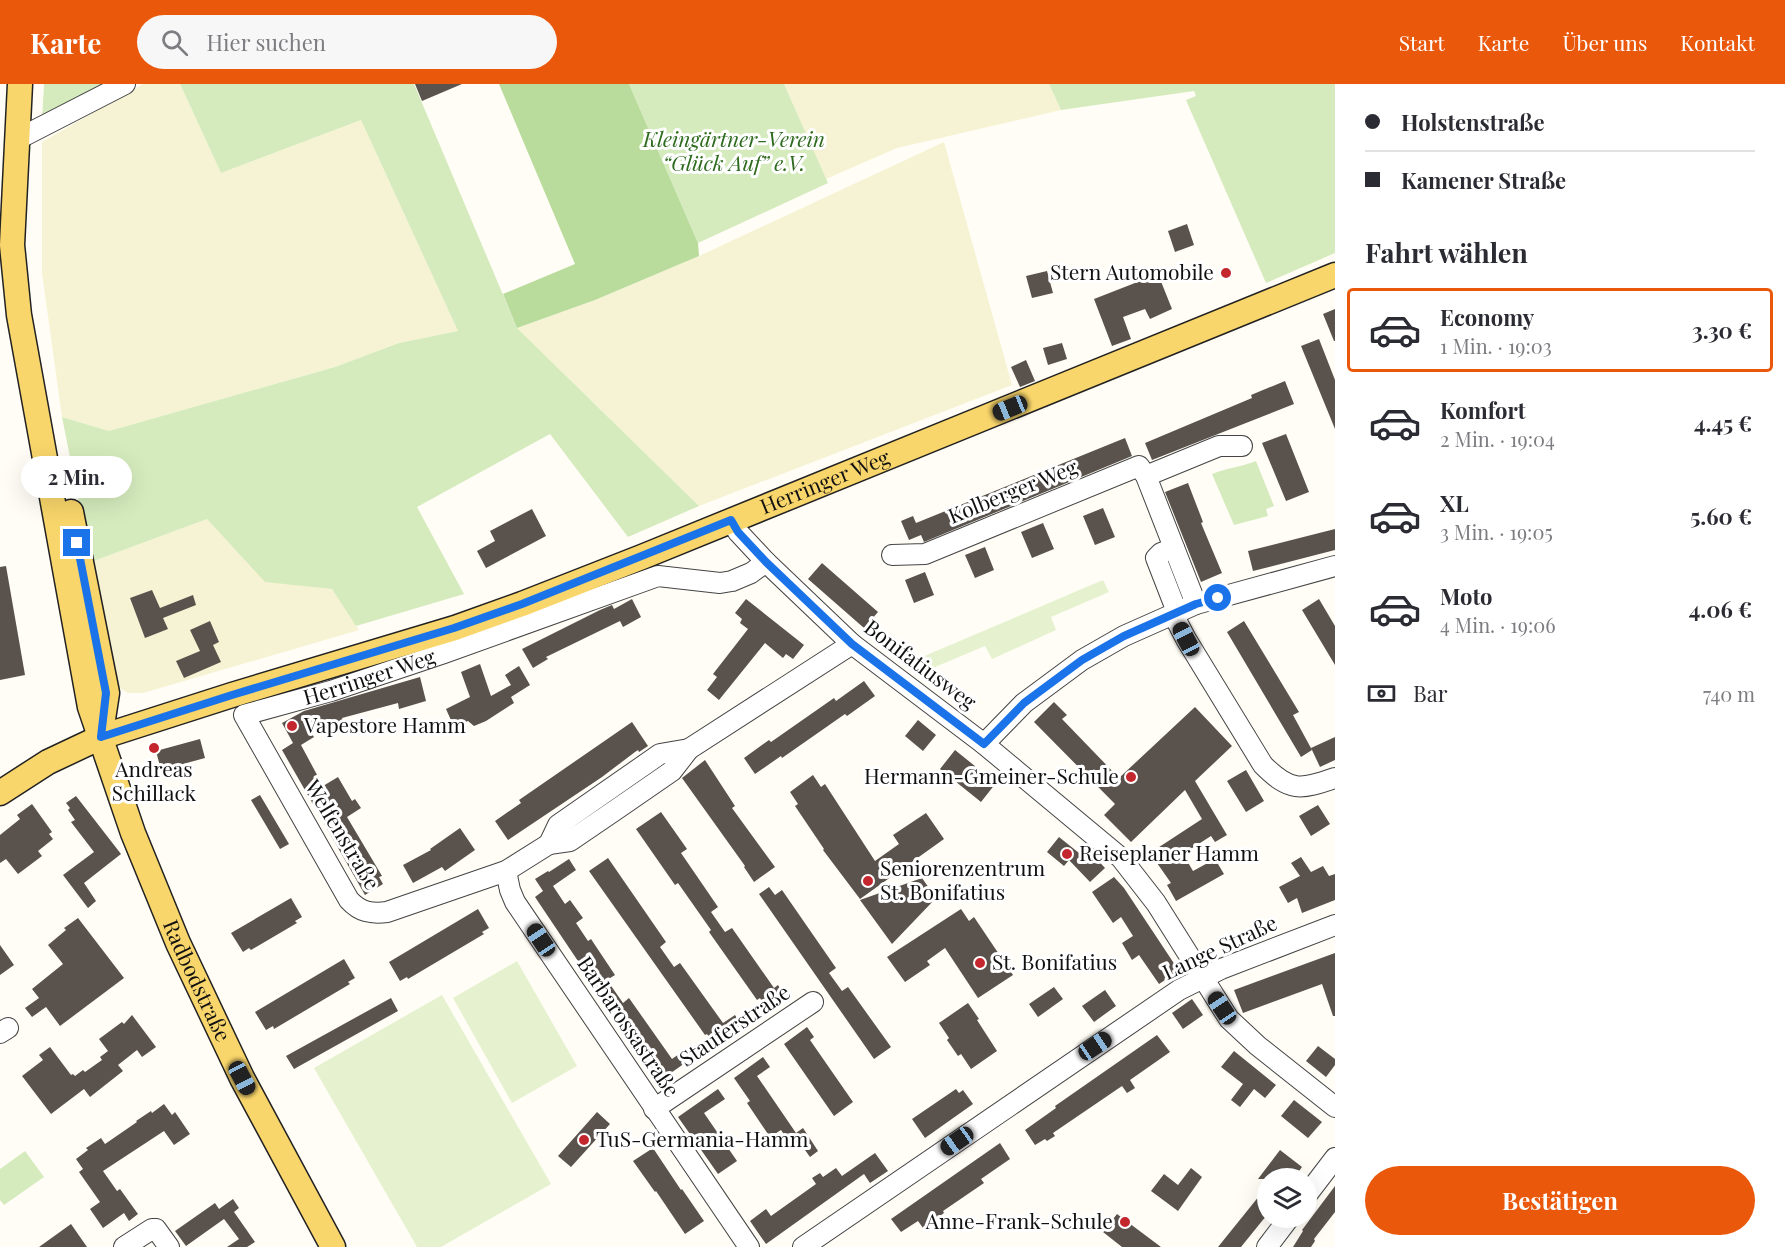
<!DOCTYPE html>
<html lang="de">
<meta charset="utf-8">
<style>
body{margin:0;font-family:"Playfair Display",serif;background:#f7f7f7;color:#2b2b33;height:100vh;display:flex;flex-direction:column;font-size:22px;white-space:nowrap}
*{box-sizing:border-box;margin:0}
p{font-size:20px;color:#7c7c81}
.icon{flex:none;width:33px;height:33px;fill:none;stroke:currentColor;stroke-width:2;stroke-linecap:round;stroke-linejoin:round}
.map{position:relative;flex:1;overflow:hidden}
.sheet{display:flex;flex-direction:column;background:#fff;width:450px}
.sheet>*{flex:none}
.banner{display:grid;align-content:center;height:132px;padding:0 30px;background:#fff}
.fabs{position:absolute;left:1257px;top:1084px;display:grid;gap:12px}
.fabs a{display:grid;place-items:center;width:60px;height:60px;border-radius:50%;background:#fff;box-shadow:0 6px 24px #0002;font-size:30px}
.end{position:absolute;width:27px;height:27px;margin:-14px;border:8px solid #1a73e8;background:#fff;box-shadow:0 0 0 3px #fff}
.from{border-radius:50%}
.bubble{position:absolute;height:42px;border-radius:21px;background:#fff;box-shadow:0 6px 24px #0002;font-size:20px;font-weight:700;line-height:42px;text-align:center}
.car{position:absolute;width:18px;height:36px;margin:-18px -9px;border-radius:8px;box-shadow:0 0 4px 2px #0007;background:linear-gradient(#222 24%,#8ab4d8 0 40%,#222 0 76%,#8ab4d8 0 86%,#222 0)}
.banner b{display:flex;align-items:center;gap:21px;height:57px;font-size:22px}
.banner b+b{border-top:2px solid #e1e1e2}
.banner i{width:15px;height:15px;background:#2b2b33}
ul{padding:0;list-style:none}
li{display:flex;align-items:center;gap:18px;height:84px;margin:0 12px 9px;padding:0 18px;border:3px solid transparent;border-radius:6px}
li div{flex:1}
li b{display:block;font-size:22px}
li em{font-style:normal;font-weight:700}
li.active{border-color:#ea580c}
li>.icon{width:54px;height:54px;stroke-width:1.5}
h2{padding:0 30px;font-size:27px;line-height:72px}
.pay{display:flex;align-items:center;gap:15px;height:66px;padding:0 30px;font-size:22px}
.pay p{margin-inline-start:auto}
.cta{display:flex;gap:12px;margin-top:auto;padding:12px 30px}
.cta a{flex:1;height:69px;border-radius:36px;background:#ea580c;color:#fff;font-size:24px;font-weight:700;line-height:69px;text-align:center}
header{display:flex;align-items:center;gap:36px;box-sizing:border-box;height:84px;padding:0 30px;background:#ea580c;color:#fff}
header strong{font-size:28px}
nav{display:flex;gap:33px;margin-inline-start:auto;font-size:21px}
.search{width:420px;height:54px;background:#f7f7f7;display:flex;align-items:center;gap:15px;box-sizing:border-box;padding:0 21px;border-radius:33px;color:#7c7c81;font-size:22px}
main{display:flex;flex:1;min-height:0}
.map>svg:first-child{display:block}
.farmland{fill:#f6f3d4}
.green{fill:#d5ebbd}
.forest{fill:#b9dc9c}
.pitch{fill:#e6f2cf}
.building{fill:#5a524d}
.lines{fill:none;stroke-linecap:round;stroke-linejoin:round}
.minor-casing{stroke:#444;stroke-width:22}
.major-casing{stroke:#222;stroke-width:27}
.minor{stroke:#fff;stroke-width:20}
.major{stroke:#f9d66b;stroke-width:24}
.route{stroke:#1a73e8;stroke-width:8}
.poi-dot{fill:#c4262e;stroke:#fff;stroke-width:2}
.labels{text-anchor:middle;stroke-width:6;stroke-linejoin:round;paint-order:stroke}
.park-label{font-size:21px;font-style:italic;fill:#2f6b1f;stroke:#fff}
.poi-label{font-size:21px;fill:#111;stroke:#fff;text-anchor:start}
.street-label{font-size:21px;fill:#111;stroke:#fff}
</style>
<header>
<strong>Karte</strong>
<div class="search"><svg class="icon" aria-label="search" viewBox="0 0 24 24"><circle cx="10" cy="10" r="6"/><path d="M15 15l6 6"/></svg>Hier suchen</div>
<nav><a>Start</a><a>Karte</a><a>Über uns</a><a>Kontakt</a></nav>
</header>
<main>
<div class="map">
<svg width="1335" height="1163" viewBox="0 0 1335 1163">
<rect width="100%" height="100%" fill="#fffdf5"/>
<path class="farmland" d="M143,0H180L221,89L361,36L458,247L399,259L335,283L109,347L62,333L42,189V58Z
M784,0H1049L1061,26L897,64L826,95Z
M944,58L1012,301L699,422L517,244L595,216L699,172Z
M207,435L265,497L332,505L359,546L143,609H128L113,600L91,478Z"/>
<path class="green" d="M44,0H118L42,37Z
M180,0H414L517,244L699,422L628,453L550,350L417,423L464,510L356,542L332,505L265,498L207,435L91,478L62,333L109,347L335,283L399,259L458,247L361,36L221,89Z
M629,0H784L828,99L698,159Z
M1049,0H1335V169L1266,199L1186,16L1196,12L1194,7L1061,26Z
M1256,377L1274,422L1266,425L1268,432L1234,441L1212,390C1227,384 1241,383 1256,377Z
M25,1067L44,1093L4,1121L0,1116V1085Z"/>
<path class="forest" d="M499,0H629L698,159L699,172L595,216L517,244L503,210L575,180Z"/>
<path class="pitch" d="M1103,496L1109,508L1051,533L1056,546L992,575L985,562L928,586L922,573Z
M517,877L577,982L512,1019L453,914Z
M442,911L551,1100L441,1163H417L314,984Z"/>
<path class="building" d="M415,0H462L422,17Z
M1187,140L1194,161L1175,168L1168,147Z
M1047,187L1053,209L1032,214L1026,192Z
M1158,190L1172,225L1150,235L1145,225L1123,233L1131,255L1112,262L1094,215Z
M1335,225V257H1334L1323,230Z
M1319,255L1335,296V345L1301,262Z
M1062,259L1067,275L1048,281L1043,264Z
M1026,276L1035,297L1020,303L1011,283Z
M1285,297L1294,320L1152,376L1145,359L1252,314L1251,311Z
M1286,350L1309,408L1286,417L1262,359Z
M1125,354L1132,372L924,458L921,451L909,456L901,437L913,432L916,439Z
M1188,399L1203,438L1201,439L1222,489L1201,498L1165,408Z
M1103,424L1115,453L1095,461L1083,432Z
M532,425L546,452L486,484L477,467L495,457L490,447Z
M1043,439L1054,465L1032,474L1021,448Z
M1335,445V466L1253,487L1248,467Z
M985,463L994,486L975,494L965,471Z
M822,479L878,528L864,544L808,495Z
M6,482L25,591L0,596V483Z
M925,488L934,511L914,519L905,496Z
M152,506L160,524L193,511L196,521L163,534L168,545L145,554L130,514Z
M632,515L641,533L623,543L620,537L546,573L548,575L533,584L522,565L600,526L612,521L614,525Z
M746,515L804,561L793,575L786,570L783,574L765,559L719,616L707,606L717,593L713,590L748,545L740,539L742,535L735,529Z
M1319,515L1335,542V581L1302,526Z
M210,537L219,558L213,561L221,578L184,594L176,577L200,567L190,546Z
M1244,537L1299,628L1293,631L1312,666L1311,664L1335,653V676L1320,683L1312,666L1301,673L1227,548Z
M480,580L491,612L511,601L505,591L519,582L530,601L511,613L514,619L486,637L474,642L468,637L454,643L446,625L470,613L461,588Z
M420,593L426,617L399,625L398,619L342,634L343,637L310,647L314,653L301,661L323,702L338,693L352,717L355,715L361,724L347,733L382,792L379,793L383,800L365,811L282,666L293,659L282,639L304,627Z
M864,597L875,612L847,632L845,630L782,674L781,672L755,690L744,674L769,656L771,658L834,614L836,617Z
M1054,618L1067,631L1062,635L1119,694L1195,623L1232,662L1195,697L1227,751L1215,758L1211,752L1183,770L1193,787L1215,775L1224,790L1176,817L1167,801L1171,799L1150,769L1202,735L1185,706L1131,758L1104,731L1115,720L1034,638Z
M918,636L936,651L923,667L905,652Z
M632,638L648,662L639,668L638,666L635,668L602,693L508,756L495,737L521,719L519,716Z
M200,655L205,674L161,686L156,667Z
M955,666L996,699L981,718L940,685Z
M705,676L735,722L732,724L775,783L754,798L744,783L745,782L682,694Z
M1246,686L1264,717L1246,728L1227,697Z
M813,691L821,703L825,700L875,777L899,760L893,751L926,729L944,755L860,815L823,766L824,765L795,722L798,720L790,708Z
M260,711L289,760L280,765L251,716Z
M76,712L121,770L84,799L96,817L88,824L63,791L94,768L71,738L75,736L68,726L70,724L66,719Z
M32,720L52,748L49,750L53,755L38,767L42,772L18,790L6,775L0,779V751L20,735L17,731Z
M1318,721L1330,740L1311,752L1299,732Z
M661,728L687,765L681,769L718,823L711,828L725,848L732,844L774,904L778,901L784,911L766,924L760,914L757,916L709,848L711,846L678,799L675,801L636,745Z
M460,744L475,766L445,787L442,783L413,799L403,781L431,766L430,765Z
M1059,753L1089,777L1094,772L1105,784L1090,798L1069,776L1064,782L1047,768Z
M1301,773L1311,788L1323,782L1329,792L1335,790V816L1302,829L1297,814L1288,819L1279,803L1300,792L1291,779Z
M608,774L666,858L660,863L674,883L680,879L723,939L735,931L741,941L713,959L707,950L705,951L589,787Z
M569,775L576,786L553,802L565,820L570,816L583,834L576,839L588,857L591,855L615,891L607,896L623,919L629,914L672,975L686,965H690L695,972L658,998L651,989L654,987L606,918L586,885L584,886L535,813L543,807L535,795L548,787L549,788Z
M1114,793L1124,804L1179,887L1159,900L1139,871L1132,876L1122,859L1133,852L1121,833L1113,839L1092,808Z
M922,794L936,814L892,860L860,816Z
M769,803L775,811L782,806L836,884L829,889L842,907L848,903L891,963L874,975L759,810Z
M291,814L302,833L295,837L297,839L251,866L249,864L243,868L231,849Z
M478,825L489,844L482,848L484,850L408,895L407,893L400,897L389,878Z
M961,825L969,837L974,833L1013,891L978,914L945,864L927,877L930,881L905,898L887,873Z
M78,834L124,894L60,942L46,923L32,933L25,924L39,914L32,905L63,880L48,861L66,846L64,844Z
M0,861L14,881L0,891Z
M1335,869V932H1333L1322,900L1243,929L1234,906Z
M344,875L355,894L348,898L350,900L274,945L273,942L266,946L255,928Z
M1054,903L1063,915L1038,933L1029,920Z
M1105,906L1116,922L1094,938L1082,922Z
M391,914L398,927L294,985L286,972Z
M1192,915L1203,931L1183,945L1172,929Z
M968,919L979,935L977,936L997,967L971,985L961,970L958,972L947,956L949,954L939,939Z
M132,931L156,963L142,973L137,966L118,981L123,987L90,1013L84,1005L51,1030L22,992L43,976L39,971L50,963L71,991L73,990L75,992L83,986L85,988L102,976L100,973L108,967L99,955L122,938L124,940Z
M807,943L814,953L810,956L853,1018L834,1032L784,960Z
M1157,951L1170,968L1130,996L1135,1004L1127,1009L1122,1002L1053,1049L1055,1052L1047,1057L1045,1055L1035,1061L1025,1046L1056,1024L1055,1022Z
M1318,962L1335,975V981L1326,993L1306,977Z
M1234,967L1276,1001L1265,1014L1254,1005L1240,1023L1231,1016L1243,1000L1221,983Z
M763,973L770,983L757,992L796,1049L803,1044L818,1067L810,1073L800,1059L793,1064L781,1046L770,1053L747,1019L750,1017L734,994Z
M718,1005L725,1015L704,1029L737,1077L718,1090L678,1033Z
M956,1005L959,1009L963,1006L973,1020L925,1054L912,1035Z
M1294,1016L1322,1038L1308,1054L1281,1032Z
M164,1020L172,1031L175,1028L190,1050L174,1061L164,1047L103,1087L117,1107L120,1105L138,1130L129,1137L124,1129L103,1144L90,1125L100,1118L79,1088L83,1085L76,1075L88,1066L86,1064L101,1054L105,1060L137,1038L136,1037L151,1027L152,1029Z
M597,1028L610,1040L571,1083L558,1072Z
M1000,1059L1010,1075L981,1095L984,1099L943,1127L944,1129L923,1144L918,1137L901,1148L891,1135Z
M653,1064L681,1106L682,1105L704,1137L685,1150L656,1107L655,1108L633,1077Z
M1280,1066L1302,1083L1293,1095H1258Z
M875,1069L888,1087L870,1099L864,1090L766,1160L750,1137L766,1125L771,1132L816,1100L812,1094L820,1089L823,1093L836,1084L842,1092Z
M1191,1084L1202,1093L1178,1127L1151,1107L1164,1090L1178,1101Z
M1268,1101V1130L1262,1137L1241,1163H1218Z
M1335,1102V1128L1314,1155L1315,1157L1311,1163H1293L1303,1147L1302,1146Z
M233,1115L239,1124L234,1128L255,1158L247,1163H227L239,1155L224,1135L186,1162L175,1147L215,1119L219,1125Z
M1117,1130L1161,1163H1122L1103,1148Z
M71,1140L87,1163H39Z"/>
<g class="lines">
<g class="minor-casing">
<g id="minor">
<path d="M16,56L125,0"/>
<path d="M1146,392L1219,362H1242"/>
<path d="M731,436L738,448L766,478L852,560L984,660L1121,774L1156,819L1229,935L1258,962L1335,1023"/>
<path d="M1174,464L1161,469L1156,474L1177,528"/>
<path d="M892,471L925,470L1139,382L1146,392L1196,520"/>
<path d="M1173,530L1186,555L1263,681C1290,708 1300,706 1335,694"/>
<path d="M984,660L1024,619L1082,576L1124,552L1196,520L1335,482"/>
<path d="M689,665L672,687L614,727L570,757L549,760L558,741L660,670Z"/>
<path d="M689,665L852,560"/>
<path id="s1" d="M549,760L506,787L387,828C371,830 360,828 349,816L244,631L331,607L444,569L658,492L720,499L732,497L751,489L766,478"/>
<path d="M506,787L510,806L515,818L749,1163"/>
<path d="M0,949L8,944"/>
<path d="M654,1025L813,918"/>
<path d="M1306,1112L1335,1074"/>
<path d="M124,1163L152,1145H156L169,1163"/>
<path d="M803,1163L1179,906L1221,885L1335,841"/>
<path d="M1267,1163L1289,1134"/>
</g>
</g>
<g class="major-casing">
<g id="major">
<path id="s2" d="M20,0L12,161L19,231L90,623L133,749L178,859L242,994L333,1163"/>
<path d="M71,428L107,609L101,648"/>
<path id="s3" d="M0,709L48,678L101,653L232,611L455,544L522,520L642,473L1335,191"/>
</g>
</g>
<use href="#minor" class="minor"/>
<use href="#major" class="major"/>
</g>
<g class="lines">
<path class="route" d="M77,459L106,609L101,653L232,611L454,544L522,520L731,436L738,448L766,478L852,560L984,660L1024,619L1082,576L1124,552L1196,520L1218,514"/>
</g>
<g class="poi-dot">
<circle cx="1226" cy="189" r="6"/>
<circle cx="292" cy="642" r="6"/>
<circle cx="154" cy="664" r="6"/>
<circle cx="1131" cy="693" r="6"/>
<circle cx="1067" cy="770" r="6"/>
<circle cx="868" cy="797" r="6"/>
<circle cx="980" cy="879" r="6"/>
<circle cx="584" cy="1056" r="6"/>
<circle cx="1125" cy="1138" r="6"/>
</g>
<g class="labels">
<g class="park-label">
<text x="734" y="63">Kleingärtner-Verein<tspan x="734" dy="24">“Glück Auf” e.V.</tspan></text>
</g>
<g class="poi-label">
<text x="1214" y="196" text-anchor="end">Stern Automobile</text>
<text x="304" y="649">Vapestore Hamm</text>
<text x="154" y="693" text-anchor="middle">Andreas<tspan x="154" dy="24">Schillack</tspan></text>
<text x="1119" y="700" text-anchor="end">Hermann-Gmeiner-Schule</text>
<text x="1079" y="777">Reiseplaner Hamm</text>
<text x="880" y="792">Seniorenzentrum<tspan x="880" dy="24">St. Bonifatius</tspan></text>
<text x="992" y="886">St. Bonifatius</text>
<text x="596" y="1063">TuS-Germania-Hamm</text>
<text x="1113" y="1145" text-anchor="end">Anne-Frank-Schule</text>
</g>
<g class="street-label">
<text dy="7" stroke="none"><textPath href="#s3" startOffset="884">Herringer Weg</textPath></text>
<text transform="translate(1013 408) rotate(-22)" y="7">Kolberger Weg</text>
<text transform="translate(920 581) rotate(37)" y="7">Bonifatiusweg</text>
<text dy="7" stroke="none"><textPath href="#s1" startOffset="562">Herringer Weg</textPath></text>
<text transform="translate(342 751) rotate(59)" y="7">Welfenstraße</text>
<text transform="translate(1220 864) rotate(-25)" y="7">Lange Straße</text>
<text dy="7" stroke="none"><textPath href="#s2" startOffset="924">Radbodstraße</textPath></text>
<text transform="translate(735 942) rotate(-34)" y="7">Stauferstraße</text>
<text transform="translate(628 943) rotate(56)" y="7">Barbarossastraße</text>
</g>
</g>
</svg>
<div class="fabs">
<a><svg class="icon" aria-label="layers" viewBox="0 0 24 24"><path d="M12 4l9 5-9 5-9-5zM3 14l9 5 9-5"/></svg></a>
</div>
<i class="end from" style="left:1218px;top:514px"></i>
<i class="end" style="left:77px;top:459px"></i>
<div class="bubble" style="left:21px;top:372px;width:111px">2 Min.</div>
<i class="car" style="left:1010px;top:324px;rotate:248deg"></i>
<i class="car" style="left:1186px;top:555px;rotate:332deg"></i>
<i class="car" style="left:541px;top:856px;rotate:326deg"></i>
<i class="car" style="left:1222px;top:924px;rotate:326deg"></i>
<i class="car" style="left:1095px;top:962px;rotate:56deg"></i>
<i class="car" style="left:242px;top:994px;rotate:152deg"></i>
<i class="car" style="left:957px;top:1057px;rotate:235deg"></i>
</div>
<section class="sheet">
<div class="banner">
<b><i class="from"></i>Holstenstraße</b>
<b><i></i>Kamener Straße</b>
</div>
<h2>Fahrt wählen</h2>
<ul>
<li class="active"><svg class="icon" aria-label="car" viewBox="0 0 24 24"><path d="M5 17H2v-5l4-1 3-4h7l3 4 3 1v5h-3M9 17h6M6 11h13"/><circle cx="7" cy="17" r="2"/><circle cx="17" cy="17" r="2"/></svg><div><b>Economy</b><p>1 Min. · 19:03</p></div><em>3.30 €</em></li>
<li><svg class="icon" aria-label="car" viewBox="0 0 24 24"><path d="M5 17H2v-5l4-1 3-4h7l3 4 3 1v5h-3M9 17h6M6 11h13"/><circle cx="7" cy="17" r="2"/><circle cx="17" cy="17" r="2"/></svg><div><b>Komfort</b><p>2 Min. · 19:04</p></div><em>4.45 €</em></li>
<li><svg class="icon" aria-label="car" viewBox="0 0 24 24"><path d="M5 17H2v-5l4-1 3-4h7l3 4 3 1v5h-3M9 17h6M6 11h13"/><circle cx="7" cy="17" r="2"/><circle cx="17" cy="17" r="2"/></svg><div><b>XL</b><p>3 Min. · 19:05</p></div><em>5.60 €</em></li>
<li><svg class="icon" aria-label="car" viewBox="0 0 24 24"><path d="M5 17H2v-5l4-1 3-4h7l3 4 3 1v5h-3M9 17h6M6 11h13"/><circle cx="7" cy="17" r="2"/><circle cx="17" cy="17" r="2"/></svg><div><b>Moto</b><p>4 Min. · 19:06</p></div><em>4.06 €</em></li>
</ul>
<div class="pay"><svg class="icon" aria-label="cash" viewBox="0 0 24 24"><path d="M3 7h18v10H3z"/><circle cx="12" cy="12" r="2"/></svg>Bar<p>740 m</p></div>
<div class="cta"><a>Bestätigen</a></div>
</section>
</main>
